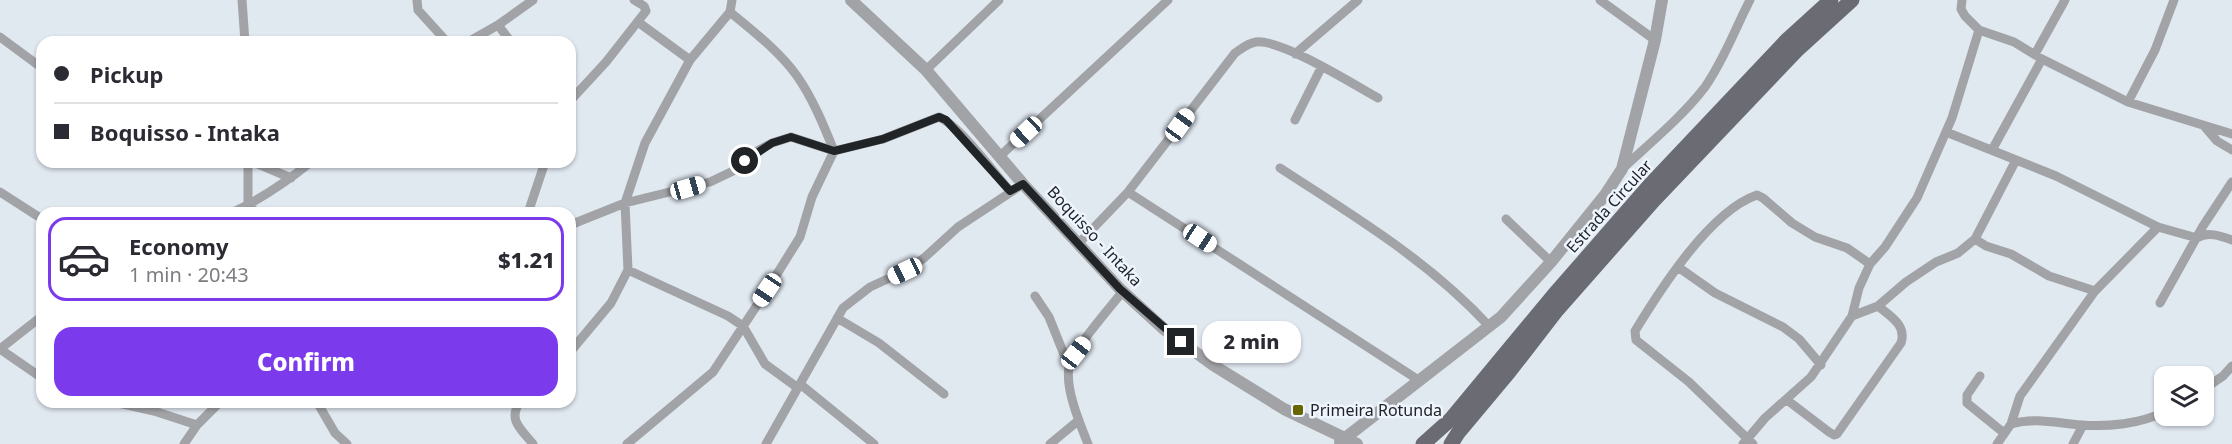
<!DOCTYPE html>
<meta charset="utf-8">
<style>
body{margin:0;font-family:"Noto Sans",sans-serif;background:#f2f2f3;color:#2b2b33;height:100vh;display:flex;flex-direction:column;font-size:22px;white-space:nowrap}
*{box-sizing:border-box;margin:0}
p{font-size:20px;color:#7c7c81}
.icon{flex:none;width:33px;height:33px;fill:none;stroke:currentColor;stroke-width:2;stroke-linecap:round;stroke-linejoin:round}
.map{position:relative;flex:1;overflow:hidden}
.sheet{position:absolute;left:36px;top:207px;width:540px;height:201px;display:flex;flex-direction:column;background:#fff;border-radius:18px;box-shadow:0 2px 4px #0004}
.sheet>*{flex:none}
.hud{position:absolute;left:36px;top:36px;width:540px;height:132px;border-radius:18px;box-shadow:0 2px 4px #0004;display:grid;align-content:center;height:132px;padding:0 18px;background:#fff}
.tools{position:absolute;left:2154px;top:366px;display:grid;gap:12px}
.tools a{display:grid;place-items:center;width:60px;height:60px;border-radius:12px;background:#fff;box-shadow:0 2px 4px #0004;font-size:30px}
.end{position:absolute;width:27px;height:27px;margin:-14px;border:8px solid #212427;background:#fff;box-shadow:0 0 0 3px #fff}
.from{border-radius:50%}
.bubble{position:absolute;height:42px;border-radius:18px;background:#fff;box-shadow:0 2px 4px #0004;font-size:20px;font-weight:800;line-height:42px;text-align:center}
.car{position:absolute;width:18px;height:36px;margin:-18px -9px;border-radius:8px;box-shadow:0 0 4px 2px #0007;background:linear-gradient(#fff 24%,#345 0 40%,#fff 0 76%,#345 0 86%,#fff 0)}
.hud b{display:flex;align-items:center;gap:21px;height:57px;font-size:22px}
.hud b+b{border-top:2px solid #e1e1e2}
.hud i{width:15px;height:15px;background:#2b2b33}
ul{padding:10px 0 0;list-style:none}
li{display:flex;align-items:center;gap:18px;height:84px;margin:0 12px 9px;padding:0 6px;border:3px solid #e1e1e2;border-radius:18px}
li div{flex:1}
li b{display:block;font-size:22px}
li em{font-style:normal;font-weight:800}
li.current{border-color:#7c3aed}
li>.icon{width:54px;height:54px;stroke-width:1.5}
.primary-button{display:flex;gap:12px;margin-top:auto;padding:12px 18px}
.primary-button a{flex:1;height:69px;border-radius:18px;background:#7c3aed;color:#fff;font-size:24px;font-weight:800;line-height:69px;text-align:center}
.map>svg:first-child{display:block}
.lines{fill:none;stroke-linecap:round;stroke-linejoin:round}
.minor{stroke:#a2a3a7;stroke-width:9}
.tertiary{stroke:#a2a3a7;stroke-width:12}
.primary{stroke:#6a6b73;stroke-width:15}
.route{stroke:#212427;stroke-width:8}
.poi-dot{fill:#676500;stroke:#eef5fe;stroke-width:2}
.labels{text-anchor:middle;stroke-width:5;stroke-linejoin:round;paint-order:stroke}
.street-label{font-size:16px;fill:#212427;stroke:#eef5fe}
.poi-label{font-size:16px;fill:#212427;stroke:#eef5fe;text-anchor:start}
</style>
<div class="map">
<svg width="2232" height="444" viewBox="0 0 2232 444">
<rect width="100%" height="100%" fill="#e0e8f0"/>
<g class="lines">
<path class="minor" d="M242,0L245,42
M417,0L418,10L447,42
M1600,0L1655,40
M1962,0L1961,9L1965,16L1979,30L2014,42L2042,59L2128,102L2232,134
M638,22L690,60
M498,25L511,42
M0,37L42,68
M468,42L498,25L533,0
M1295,54L1358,0
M2035,54L2065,0
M926,70L999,0
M570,101L606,62L646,11L644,6L634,0
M2128,102L2155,50L2174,0
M1295,120L1321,68
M2205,127L2217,141L2232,150
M1946,132L2056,176L2158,227L2197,238C2207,231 2221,236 2232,240
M1992,150L2042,59
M1000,156L1168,0
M248,162V206L258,213
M253,162L291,178
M1280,168C1355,217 1428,260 1489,326
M1622,169C1650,143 1682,117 1705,87C1724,60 1735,29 1750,0
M0,192L42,219
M1128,192L1420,381
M231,213C260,200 286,182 311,162
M528,213L545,162
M1506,219L1551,262
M570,225L625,203L710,182L733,171L757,151L772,143L791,137L834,151L883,139L939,117C960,126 994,173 1010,191
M1975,239L1986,246L2011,254L2049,276L2095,291
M1079,243L1128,192L1235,53C1241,49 1248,43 1256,42C1281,39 1353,84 1378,98
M1678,267L1715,293L1783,327L1799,339L1821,365
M628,270L728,316L743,326L765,364L798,388
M1035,296L1049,317L1069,367
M2160,303L2203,226L2232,182
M1852,316L1878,306L1906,282L1936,262L1958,253L1975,239L2016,160
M837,318L879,343L944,394
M0,349L42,316
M0,349L42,378
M570,352L611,303L628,270L625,203L645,143L690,60L730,12L732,0
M1980,376L1967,395V403L2004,433
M800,384L874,444
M2204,389L2223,376L2232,366
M1787,400L1829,432L1834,435L1837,434L1901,343C1907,325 1890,316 1878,306
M114,402L154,411L197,425
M317,402L335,433L347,444
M520,402C507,420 522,430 533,444
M2011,424C2035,417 2056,423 2081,425C2108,427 2140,424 2164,412
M184,444L197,425L220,402
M627,444L713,372L767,290L800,237L812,197L834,151C824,126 813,99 797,76C779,51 753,31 730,12
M766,444L843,308L870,287L905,271L924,258L958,227L1023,184
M1050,444L1079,420
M1088,444C1080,424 1065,389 1069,367C1073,349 1110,308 1123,291
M1743,444L1765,418L1811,377L1852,316L1859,288L1870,264L1885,247L1917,198L1952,118L1979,30
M1753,444L1689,382L1636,340L1635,331C1660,290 1710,211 1757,195L1763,198L1792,223L1815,237L1847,248L1870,264
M1997,444L2011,424L2020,396L2095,291L2158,227
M2073,444L2083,425"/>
<path class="tertiary" d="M851,0L926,70L1023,184L1120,289L1165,330L1213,365L1284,409L1357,444
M1340,442L1501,317L1551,262L1605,195L1622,169L1655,40L1662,0"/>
<path class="primary" d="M1423,444L1451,419L1553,296L1649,186L1787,40L1831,0
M1451,444L1458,433L1509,372L1557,310L1654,200L1796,51L1852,0"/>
</g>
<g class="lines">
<path class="route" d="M745,161L772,143L791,137L834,151L883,139L939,117L946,120L1010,191L1023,184L1120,289L1181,342"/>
</g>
<rect class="poi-dot" x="1292" y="404" width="12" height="12" rx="3"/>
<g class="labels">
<g class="street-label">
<text transform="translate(1609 206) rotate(-48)" y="6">Estrada Circular</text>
<text transform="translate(1095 236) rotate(47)" y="6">Boquisso - Intaka</text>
</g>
<g class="poi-label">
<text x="1310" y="416">Primeira Rotunda</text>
</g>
</g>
</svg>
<div class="tools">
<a><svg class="icon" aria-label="layers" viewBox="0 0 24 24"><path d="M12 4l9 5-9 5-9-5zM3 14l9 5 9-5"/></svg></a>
</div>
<i class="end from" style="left:745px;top:161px"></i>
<i class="end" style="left:1181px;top:342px"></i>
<div class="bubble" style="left:1202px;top:321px;width:99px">2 min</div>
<i class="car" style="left:1180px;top:125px;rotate:36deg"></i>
<i class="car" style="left:1026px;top:132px;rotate:227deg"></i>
<i class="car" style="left:688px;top:188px;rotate:74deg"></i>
<i class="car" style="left:1200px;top:238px;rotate:123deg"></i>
<i class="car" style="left:905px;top:271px;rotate:245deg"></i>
<i class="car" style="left:767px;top:290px;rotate:214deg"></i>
<i class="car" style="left:1076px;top:353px;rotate:38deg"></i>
<div class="hud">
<b><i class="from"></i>Pickup</b>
<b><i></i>Boquisso - Intaka</b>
</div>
<section class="sheet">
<ul>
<li class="current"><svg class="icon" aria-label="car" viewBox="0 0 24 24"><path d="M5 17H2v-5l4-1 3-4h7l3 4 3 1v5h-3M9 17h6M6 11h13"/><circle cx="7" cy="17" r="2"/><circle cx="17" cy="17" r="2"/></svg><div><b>Economy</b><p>1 min · 20:43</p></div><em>$1.21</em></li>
</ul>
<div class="primary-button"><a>Confirm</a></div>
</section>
</div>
